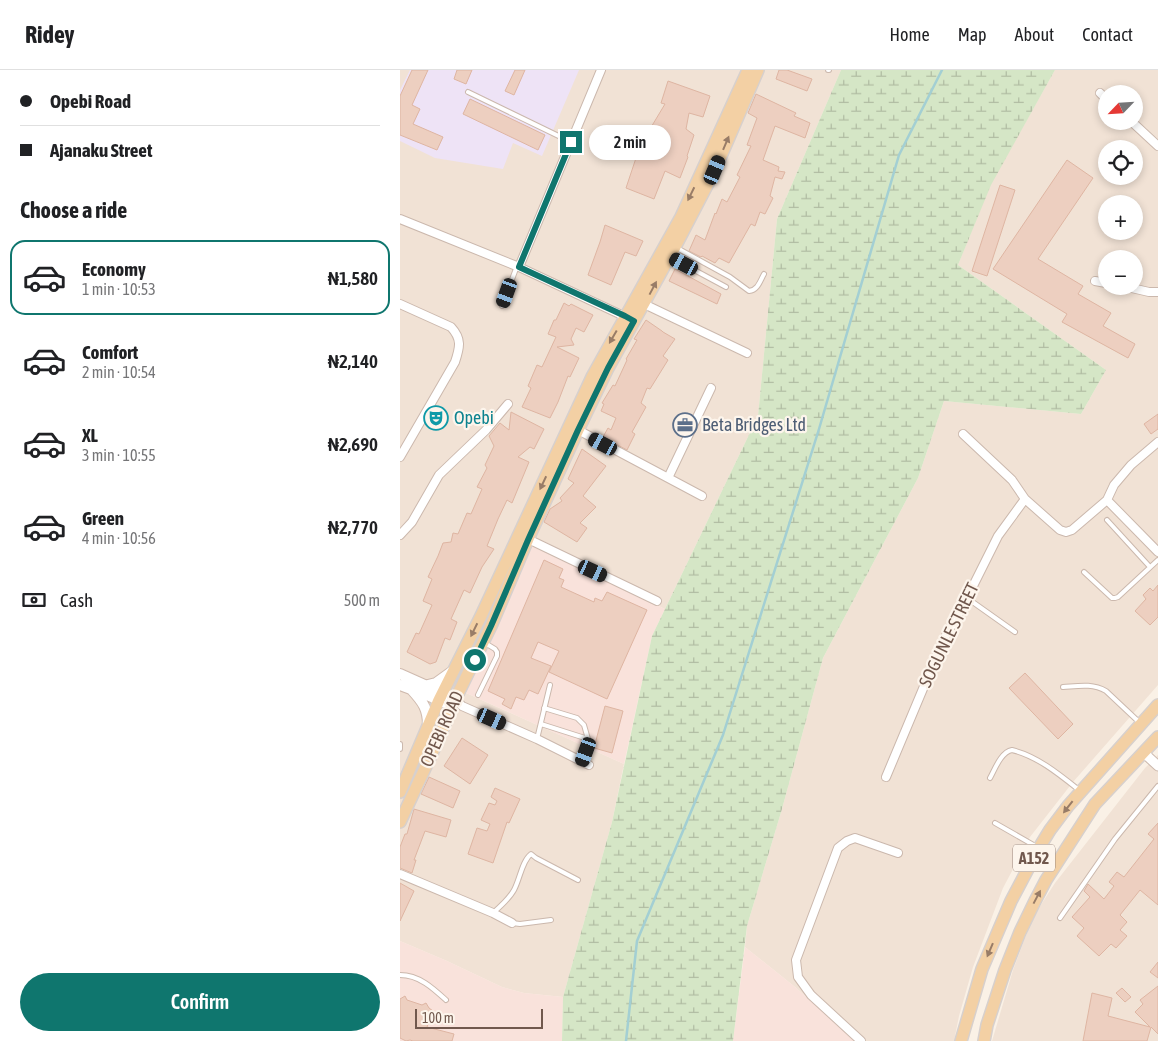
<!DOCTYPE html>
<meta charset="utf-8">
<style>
body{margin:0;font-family:"Asap Condensed",sans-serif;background:#f2f2f2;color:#202124;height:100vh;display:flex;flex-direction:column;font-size:19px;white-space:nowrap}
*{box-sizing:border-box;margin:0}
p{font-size:16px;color:#757577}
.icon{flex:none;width:28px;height:28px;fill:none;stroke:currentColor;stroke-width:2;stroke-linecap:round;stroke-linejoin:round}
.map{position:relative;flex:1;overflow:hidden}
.sheet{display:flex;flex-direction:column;background:#fff;width:400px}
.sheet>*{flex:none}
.top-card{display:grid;align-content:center;height:110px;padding:0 20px;background:#fff}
.needle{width:32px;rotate:245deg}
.controls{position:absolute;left:698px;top:15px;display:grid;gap:10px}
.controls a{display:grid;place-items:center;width:45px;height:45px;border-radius:50%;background:#fff;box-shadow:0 2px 8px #0003;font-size:25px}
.scale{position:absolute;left:15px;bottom:12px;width:128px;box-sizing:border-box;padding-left:5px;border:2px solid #71584d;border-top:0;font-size:14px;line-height:18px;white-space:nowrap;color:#71584d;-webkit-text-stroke:4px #fdf5ec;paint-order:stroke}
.end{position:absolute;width:22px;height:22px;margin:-11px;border:6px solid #0f766e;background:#fff;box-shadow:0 0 0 2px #fff}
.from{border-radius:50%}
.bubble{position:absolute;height:35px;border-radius:18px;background:#fff;box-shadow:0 2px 8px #0003;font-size:16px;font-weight:600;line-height:35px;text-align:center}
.car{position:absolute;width:15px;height:30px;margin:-15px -8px;border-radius:6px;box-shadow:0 0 4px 1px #0007;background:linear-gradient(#222 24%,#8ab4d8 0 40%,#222 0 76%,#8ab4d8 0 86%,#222 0)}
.top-card b{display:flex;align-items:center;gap:18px;height:48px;font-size:19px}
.top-card b+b{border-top:1px solid #e0e0e0}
.top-card i{width:12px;height:12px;background:#202124}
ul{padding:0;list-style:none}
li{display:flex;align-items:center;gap:15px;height:75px;margin:0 10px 8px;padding:0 10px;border:2px solid transparent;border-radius:15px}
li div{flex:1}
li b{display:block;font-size:19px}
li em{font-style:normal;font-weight:600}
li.selected{border-color:#0f766e}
li>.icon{width:45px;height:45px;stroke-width:1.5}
h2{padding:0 20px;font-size:22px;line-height:60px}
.pay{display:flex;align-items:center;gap:12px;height:55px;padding:0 20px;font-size:19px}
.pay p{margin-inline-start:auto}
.button{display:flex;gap:10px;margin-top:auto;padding:10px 20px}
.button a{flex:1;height:58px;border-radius:30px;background:#0f766e;color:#fff;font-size:20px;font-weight:600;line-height:58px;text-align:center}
header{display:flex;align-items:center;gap:30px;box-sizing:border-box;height:70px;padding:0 25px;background:#fff;border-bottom:1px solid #e0e0e0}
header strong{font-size:24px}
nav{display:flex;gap:28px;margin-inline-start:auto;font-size:18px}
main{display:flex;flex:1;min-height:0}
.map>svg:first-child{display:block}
.residential{fill:#f1e2d5;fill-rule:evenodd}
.commercial{fill:#f9e2db}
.education{fill:#eee3f6}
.wetland{fill:url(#wetland-marsh)}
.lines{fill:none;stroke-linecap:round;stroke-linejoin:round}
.stream{stroke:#a3cfd3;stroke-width:2.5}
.building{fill:#edcfc0;stroke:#deb5a2}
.service-casing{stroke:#cbb8ad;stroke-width:6}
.minor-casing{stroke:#cbb8ad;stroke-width:10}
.tertiary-casing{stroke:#cbb8ad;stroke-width:11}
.secondary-casing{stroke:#cfbaae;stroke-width:12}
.primary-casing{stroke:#d7d0cd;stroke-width:14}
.service{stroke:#fff;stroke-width:4}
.minor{stroke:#fff;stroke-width:8}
.tertiary{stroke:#fff;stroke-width:9}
.secondary{stroke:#fff;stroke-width:10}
.primary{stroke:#f3d0a4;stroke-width:11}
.oneway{fill:#987c67}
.route{stroke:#0f766e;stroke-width:6}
.labels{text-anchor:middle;stroke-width:4.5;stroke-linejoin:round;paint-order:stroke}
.shield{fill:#fdf5ec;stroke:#9b877d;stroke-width:1}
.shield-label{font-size:16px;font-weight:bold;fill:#71584d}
.culture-label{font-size:18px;fill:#0d838f;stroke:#fdf5ec;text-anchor:start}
.service-label{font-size:18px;fill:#4e5e75;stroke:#fdf5ec;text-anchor:start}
.street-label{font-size:18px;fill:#71584d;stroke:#fdf5ec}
</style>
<header>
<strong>Ridey</strong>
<nav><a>Home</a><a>Map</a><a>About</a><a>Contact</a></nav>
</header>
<main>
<section class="sheet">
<div class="top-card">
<b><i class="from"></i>Opebi Road</b>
<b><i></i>Ajanaku Street</b>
</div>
<h2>Choose a ride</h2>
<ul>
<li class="selected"><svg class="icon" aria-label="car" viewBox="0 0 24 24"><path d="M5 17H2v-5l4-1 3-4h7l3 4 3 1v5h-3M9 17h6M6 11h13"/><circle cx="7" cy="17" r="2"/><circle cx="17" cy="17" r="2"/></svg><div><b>Economy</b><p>1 min · 10:53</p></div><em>₦1,580</em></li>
<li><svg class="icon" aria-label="car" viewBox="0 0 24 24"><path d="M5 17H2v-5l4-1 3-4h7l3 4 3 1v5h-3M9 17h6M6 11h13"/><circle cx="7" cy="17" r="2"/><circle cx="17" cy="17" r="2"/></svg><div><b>Comfort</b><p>2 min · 10:54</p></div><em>₦2,140</em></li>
<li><svg class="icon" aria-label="car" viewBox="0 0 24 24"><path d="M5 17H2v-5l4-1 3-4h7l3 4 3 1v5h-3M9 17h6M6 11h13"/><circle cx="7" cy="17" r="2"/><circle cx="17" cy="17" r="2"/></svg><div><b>XL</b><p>3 min · 10:55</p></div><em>₦2,690</em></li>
<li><svg class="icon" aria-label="car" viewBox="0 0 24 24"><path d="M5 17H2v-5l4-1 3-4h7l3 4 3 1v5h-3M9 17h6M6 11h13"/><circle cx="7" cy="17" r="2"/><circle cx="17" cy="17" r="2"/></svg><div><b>Green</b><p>4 min · 10:56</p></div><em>₦2,770</em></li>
</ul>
<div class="pay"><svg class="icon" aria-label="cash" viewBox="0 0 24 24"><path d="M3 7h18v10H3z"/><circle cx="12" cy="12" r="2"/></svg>Cash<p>500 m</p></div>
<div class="button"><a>Confirm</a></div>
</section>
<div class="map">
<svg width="758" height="971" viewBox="0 0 758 971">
<defs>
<pattern id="wetland-marsh" width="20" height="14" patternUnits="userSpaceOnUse" patternTransform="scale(1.25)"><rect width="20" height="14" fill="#d5e6c6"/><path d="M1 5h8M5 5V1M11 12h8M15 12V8" fill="none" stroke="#b1bda3"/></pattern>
</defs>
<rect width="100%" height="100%" fill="#faf1e6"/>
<path class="residential" d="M0,0H441L377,149L358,346L265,539L132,476L66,623L224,694L212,752L163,927L124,923L102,917L47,891L0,871Z
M655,0H758V615L673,712L630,767L603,818L573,897L559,946L554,971H456L395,917L345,877L347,856L382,739L423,588L518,408L544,331L681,344L706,300L558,195L590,115ZM706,24H734V51H706ZM706,79H734V106H706ZM706,134H734V161H706ZM706,189H734V216H706Z
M758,685V971H592L613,900L633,847L655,813L745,698Z"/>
<path class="commercial" d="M132,476L265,539L252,566L224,694L66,623Z
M0,871L47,891L102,917L124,923L163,927L162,971H0Z
M345,877L395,917L456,971H333Z"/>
<path class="education" d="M10,0H179L142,86L113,73L103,99L35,88L0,71V20Z"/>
<path class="wetland" d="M441,0H655L591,115L558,195L706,300L681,344L544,331L518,408L423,588L382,739L347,856L333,971H162L163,927L212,752L252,566L358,346L377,149Z"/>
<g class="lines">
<path class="stream" d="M226,971L237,871L323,665L419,359L499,85L542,0"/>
</g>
<path class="building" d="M12,0H28L12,35L20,39L13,54L43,67L37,80L0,65V26Z
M57,0H72L66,14L54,9Z
M115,0H125L114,25L105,21Z
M379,0H387L412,9L407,21L376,9Z
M268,11L310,26L303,47L289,43L286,59L294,65L287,86L288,87L280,108L265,101L254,129L226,118L236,88L234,87L244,63L247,64L265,34L261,33Z
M356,24L396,43L394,46L410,53L405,68L375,56L363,90L379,97L378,101L385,102L382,109L375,107L370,126L373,128L365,144L360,142L355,156L351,154L329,193L319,188L315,193L302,186L301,187L289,181L296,165L305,170L315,143L316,144L322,129L327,132L340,107L337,105L351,76L347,75L357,48L348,43Z
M70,29L145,65L138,80L63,44Z
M667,90L693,108L638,189L683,216L678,224L711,243L703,256L735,274L728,288L662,252L667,244L593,199Z
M600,115L615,120L587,206L572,201Z
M205,155L243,171L236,186L225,182L211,215L188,205L200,172Z
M275,199L321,224L317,234L269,211Z
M164,233L169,236L171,234L193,245L184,262L176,258L171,269L174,275L157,277L179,288L170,307L168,306L158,332L150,348L122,337L131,318L128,316L137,295L142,297L156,267L148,264L154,250H156Z
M246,250L262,261L263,262L275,269L263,286L268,290L250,319L247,318L241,333L246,337L232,362L235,364L227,380L203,367L208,358L211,360L216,348L201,341L204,334L202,333L213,315L215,316L227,290L226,289L237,270L234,269Z
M111,342L144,359L134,379L130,377L118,387L129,392L112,433L107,430L98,449L87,476L94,479L82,497L70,523L64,520L51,549L57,552L50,570L45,568L36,592L30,594L7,582L16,563L19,564L32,535L23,531L32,509L28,507L38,486L43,473L51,472L53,463L58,464L67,443L71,444L82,419L77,417L87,398L85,395L94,376L89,366L100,353L109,360Z
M758,344V359L751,364L744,354Z
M182,379L206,396L183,426L196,437L180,453L187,458L177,472L144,452L150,439L162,431L160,428L174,413L168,409Z
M144,490L163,499L159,508L164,510L161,517L194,532L195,528L202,531L207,522L247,540L207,629L149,602L159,581L138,572L131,588L151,596L138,624L129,620L124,630L116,627L111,639L102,634L105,629L88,621Z
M758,515V547L750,555L735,541L746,529L743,525L750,518L753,521Z
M625,603L673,654L658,669L609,618Z
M205,636L223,641L212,683L194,678Z
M62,668L88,685L70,714L44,696Z
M29,707L60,721L53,738L21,724Z
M95,718L120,729L109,753L107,752L93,793L68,784L77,758L87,761L90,754L81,750L89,733L95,735L97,731L91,727Z
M14,739L51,750L46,767L25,761L14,790H16L12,803L0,798V777L5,764H7Z
M758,753V835L740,820L720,845L727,852L720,860L727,866L716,878L711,874L699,886L677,866L684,858L672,847L690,827L684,821L688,814L704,829L714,816L709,812L717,802L724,807L754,769L748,764Z
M0,813L14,821L0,851Z
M758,892V908L750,902Z
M758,916V964L751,957L747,971H683L692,923L712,928L708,946L750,957L735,942L743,934L740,930Z
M722,918L731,927L725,932L716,923Z
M5,926L7,930L22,935L26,933L29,938L33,941L27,957L54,964L52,971H13L10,970L6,971L0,968V929Z"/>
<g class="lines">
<g class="service-casing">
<path id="service" d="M428,0H429
M68,22L171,72
M277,178L330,207L349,221C358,220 360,211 364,204
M272,188L326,217
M102,236L117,196
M707,450L750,497
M684,502L712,528H715L718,527L758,490
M567,528L615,562
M663,617C678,616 692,613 706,621L739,652
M78,625L97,586V582L95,579L85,573
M144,638L177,648L184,655L188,669
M141,654L188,669L189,672L183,691
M137,669L150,615
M0,674V679
M590,708C595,699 601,682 612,680C637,686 659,704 679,720
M595,753L637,777
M93,843C101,836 109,829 114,820C120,809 122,791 131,784L136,788L178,810
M660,848L715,769L758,716
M112,853L120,854L151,850
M0,905C19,905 33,918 46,930"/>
</g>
<g class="minor-casing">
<path id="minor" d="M700,23L706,29
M731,51L758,76
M0,149L119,197L228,248
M119,197L201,0
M695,211L706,213
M723,216L749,222H758
M0,234L51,257C62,269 60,277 55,292L0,387
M244,234L347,283
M178,360L302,426
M563,364L612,410L625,429L660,460L666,462L672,460L707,430L714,415L731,395L758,372
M268,408L311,318
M707,430L758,482
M0,465L12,452L39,405L86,360L108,334
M128,469L257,531
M56,629L62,636L137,669L189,695
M486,707L543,571L567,528L598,466L625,429
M0,804L93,843L112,853
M461,971L411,925L398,907L396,890L438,778L447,771L455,768L498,783"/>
</g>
<g class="tertiary-casing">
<path id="tertiary" d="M744,683L758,696"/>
</g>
<g class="secondary-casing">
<path id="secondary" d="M0,604L56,629
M0,615L27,625L52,636
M24,616L36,613L54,600
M12,620C23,632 28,639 28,655"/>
</g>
<g class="primary-casing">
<path id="primary" d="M0,722L39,630L81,546L192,307L281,147L348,0
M0,752L40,666L52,636L91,556L128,469L178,360L208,298L275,177L315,100L358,0
M561,971L582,899L611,831L639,778L650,760L668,736L758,635
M584,971L587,955L605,900L620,862L635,831L646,810L695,734L758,667"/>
</g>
<use href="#service" class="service"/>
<use href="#minor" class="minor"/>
<use href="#tertiary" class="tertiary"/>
<use href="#secondary" class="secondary"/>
<use href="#primary" class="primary"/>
</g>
<defs><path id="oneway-solid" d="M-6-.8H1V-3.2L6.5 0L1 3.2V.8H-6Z" transform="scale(1.25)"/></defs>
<g class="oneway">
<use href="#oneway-solid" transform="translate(326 73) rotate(-67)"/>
<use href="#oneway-solid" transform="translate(291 124) rotate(116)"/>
<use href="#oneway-solid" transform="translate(253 218) rotate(-62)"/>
<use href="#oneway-solid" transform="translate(213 267) rotate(120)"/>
<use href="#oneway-solid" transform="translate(143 413) rotate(115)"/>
<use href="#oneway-solid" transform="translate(74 560) rotate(116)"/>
<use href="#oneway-solid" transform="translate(668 737) rotate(128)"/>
<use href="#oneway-solid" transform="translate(637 827) rotate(-62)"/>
<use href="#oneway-solid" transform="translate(590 880) rotate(113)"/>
</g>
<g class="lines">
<path class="route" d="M75,590L91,556L128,470L178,360L208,298L234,251L225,246L119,197L171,72"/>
</g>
<defs>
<g id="theatre-ring" transform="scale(1.25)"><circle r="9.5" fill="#fdf5ec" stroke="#0f9aa8" stroke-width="1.5"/><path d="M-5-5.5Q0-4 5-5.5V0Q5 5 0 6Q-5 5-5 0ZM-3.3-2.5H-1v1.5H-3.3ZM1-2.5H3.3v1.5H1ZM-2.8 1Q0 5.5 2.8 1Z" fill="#0f9aa8"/></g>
<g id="office-ring" transform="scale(1.25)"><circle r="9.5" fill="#fdf5ec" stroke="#5c6f8a" stroke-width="1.5"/><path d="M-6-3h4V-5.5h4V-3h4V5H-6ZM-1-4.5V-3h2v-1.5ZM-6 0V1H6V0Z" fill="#5c6f8a"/></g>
</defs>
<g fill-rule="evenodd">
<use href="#theatre-ring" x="36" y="348"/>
<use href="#office-ring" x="285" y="355"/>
</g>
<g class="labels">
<rect class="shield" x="613" y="774.5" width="42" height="27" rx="4"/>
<g class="shield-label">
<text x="634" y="794">A152</text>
</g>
<g class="culture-label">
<text x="54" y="354">Opebi</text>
</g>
<g class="service-label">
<text x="302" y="361">Beta Bridges Ltd</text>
</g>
<g class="street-label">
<text transform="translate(549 565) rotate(-64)" y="6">SOGUNLE STREET</text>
<text transform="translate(42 659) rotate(-66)" y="6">OPEBI ROAD</text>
</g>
</g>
</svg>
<div class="controls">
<a><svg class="needle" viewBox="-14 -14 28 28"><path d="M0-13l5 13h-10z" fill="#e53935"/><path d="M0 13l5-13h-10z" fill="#757577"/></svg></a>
<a><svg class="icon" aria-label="locate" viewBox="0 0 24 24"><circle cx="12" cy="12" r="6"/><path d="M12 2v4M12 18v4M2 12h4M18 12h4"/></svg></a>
<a>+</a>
<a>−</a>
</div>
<div class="scale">100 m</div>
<i class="end from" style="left:75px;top:590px"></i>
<i class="end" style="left:171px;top:72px"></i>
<div class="bubble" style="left:189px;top:55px;width:82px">2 min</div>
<i class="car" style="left:315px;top:100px;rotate:23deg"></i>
<i class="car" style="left:284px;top:194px;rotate:298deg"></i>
<i class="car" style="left:107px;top:223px;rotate:200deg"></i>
<i class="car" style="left:203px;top:374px;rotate:298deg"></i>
<i class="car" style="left:193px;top:501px;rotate:115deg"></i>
<i class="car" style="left:92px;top:649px;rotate:114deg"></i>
<i class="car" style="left:186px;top:682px;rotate:200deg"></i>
</div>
</main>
